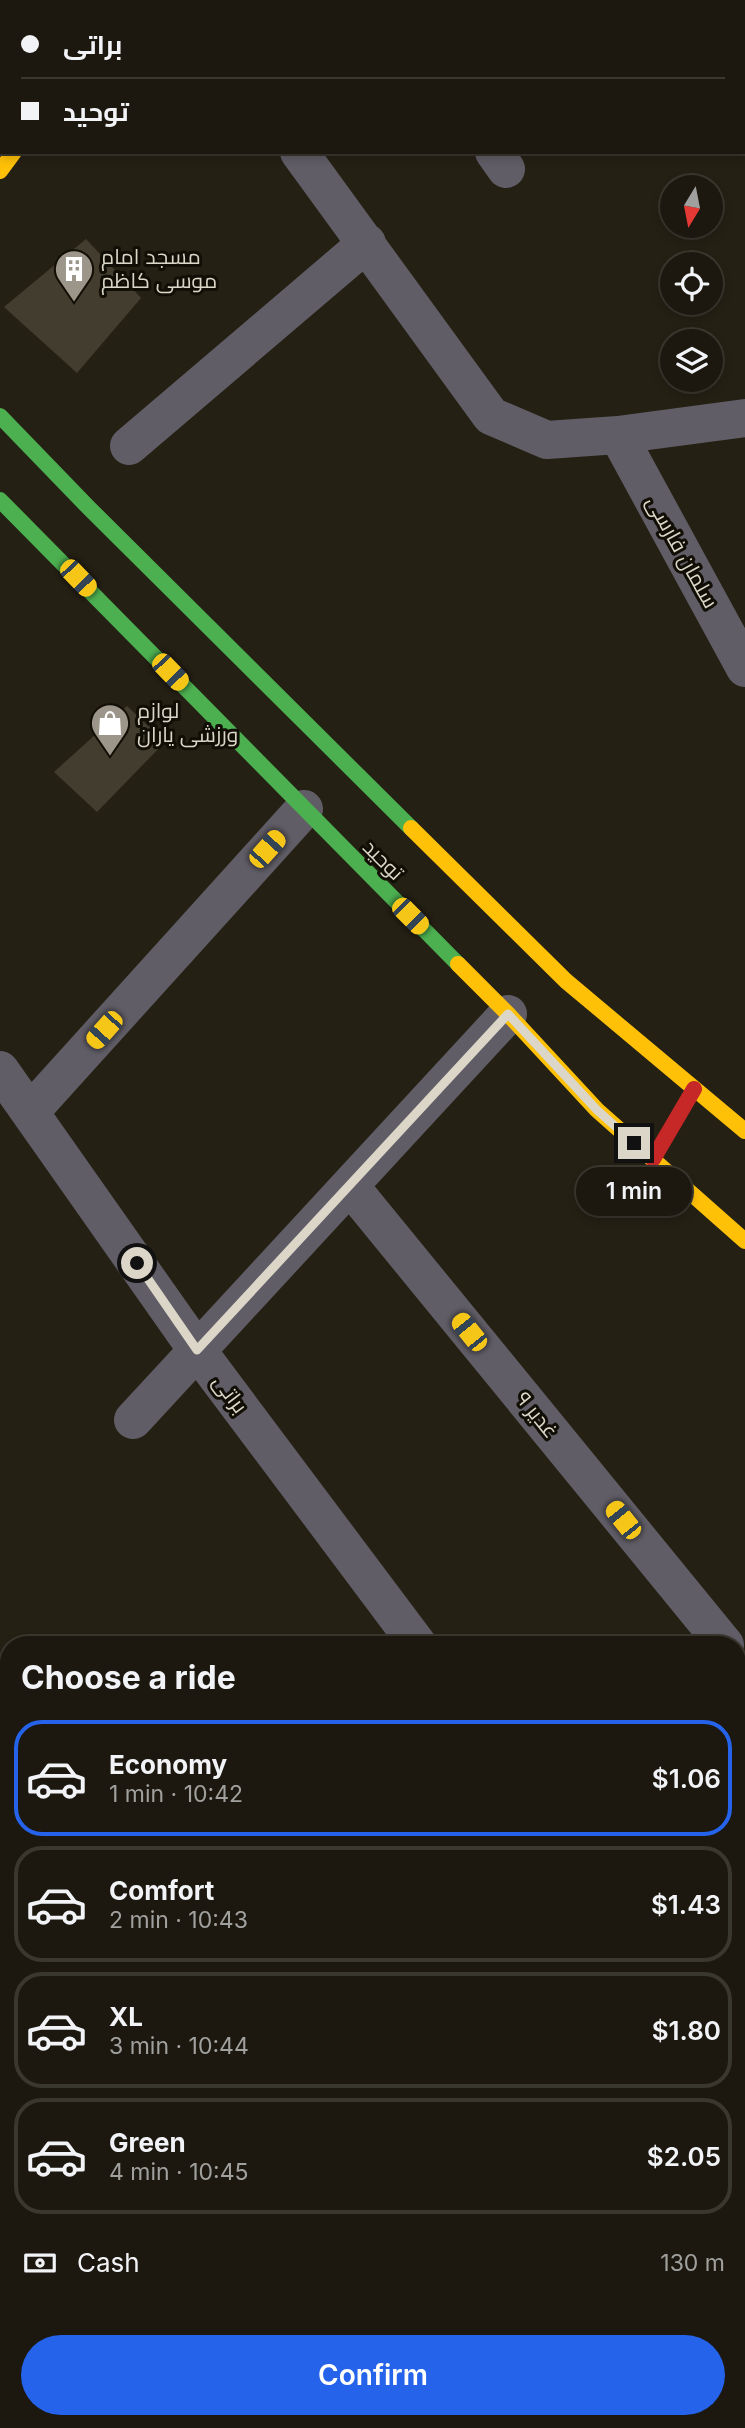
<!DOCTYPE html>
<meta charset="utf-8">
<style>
body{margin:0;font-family:Inter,Cairo,sans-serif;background:#29251d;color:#f1f3f6;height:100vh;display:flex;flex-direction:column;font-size:26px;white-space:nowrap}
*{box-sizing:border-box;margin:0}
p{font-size:23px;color:#a0a09e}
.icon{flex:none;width:38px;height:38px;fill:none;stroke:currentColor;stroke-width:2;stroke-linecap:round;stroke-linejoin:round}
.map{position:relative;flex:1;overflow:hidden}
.side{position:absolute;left:0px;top:1636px;width:746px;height:793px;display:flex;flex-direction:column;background:#1c180f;border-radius:28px 28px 0 0;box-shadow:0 4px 10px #0003,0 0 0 2px #3a372f}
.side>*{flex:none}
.guide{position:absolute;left:0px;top:0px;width:746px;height:154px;box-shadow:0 4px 10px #0003,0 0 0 2px #3a372f;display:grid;align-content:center;height:154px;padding:0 21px;background:#1c180f}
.needle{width:46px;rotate:190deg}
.controls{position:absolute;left:660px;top:175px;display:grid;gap:14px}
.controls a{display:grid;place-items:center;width:63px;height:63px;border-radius:50%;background:#1c180f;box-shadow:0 4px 10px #0003,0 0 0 2px #3a372f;font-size:35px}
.end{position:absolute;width:32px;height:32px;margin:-16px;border:9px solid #dbd6c8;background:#111;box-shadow:0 0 0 4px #111}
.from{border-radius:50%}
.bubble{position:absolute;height:49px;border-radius:24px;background:#1c180f;box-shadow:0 4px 10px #0003,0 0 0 2px #3a372f;font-size:23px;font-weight:600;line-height:49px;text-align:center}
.car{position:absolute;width:21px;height:42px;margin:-21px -10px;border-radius:9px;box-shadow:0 0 5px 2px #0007;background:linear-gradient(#f5c518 24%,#345 0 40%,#f5c518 0 76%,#345 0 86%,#f5c518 0)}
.guide b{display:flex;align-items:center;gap:24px;height:66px;font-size:26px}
.guide b+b{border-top:2px solid #3a372f}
.guide i{width:18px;height:18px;background:#f1f3f6}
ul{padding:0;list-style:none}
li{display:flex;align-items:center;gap:21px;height:116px;margin:0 14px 10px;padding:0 7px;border:4px solid #3a372f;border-radius:28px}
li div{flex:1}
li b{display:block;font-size:26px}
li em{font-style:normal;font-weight:600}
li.on{border-color:#2563eb}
li>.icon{width:63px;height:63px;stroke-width:1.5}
h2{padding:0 21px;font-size:32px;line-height:84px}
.pay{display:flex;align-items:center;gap:18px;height:77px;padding:0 21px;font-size:26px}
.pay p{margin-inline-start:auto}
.primary-button{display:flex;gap:14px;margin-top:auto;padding:14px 21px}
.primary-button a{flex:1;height:80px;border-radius:42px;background:#2563eb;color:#fff;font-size:28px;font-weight:600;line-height:80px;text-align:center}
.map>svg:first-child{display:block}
.building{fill:#423d2e}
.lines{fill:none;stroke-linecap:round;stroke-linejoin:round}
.street{stroke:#605d66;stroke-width:38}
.fast{stroke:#4caf50;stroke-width:16}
.slow{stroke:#ffc107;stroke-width:16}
.jam{stroke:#c62828;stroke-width:16}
.route{stroke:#dbd6c8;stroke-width:9}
.labels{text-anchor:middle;stroke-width:6;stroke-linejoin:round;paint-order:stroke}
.poi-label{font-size:21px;fill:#dbd6c8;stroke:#110e05;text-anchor:start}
.street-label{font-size:21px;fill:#dbd6c8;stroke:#110e05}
</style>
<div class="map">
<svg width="745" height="2428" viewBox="0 0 745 2428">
<rect width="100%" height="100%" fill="#252014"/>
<path class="building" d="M86,239L141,298L77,373L4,307Z
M127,706L165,742L97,812L54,772Z"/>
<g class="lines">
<path class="street" d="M186,0L187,2
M384,0L385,2
M299,152L491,416L547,440L618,435L745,418
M494,152L506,169
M618,435L745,668
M129,446L367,243
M0,1070L197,1350L418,1645
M31,1111L304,809
M350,1186L725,1645
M133,1420L508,1014
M0,1681L9,1698
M737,1973L745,1962
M0,2280L9,2276
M737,2328L745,2334
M397,2420L407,2428"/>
<path class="fast" d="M0,416L89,508L411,828
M0,500L458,964
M0,2378L9,2391"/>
<path class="slow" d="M0,171L14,152
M411,828L566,981L745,1131
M458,964L508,1014L597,1110L745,1241
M27,2420L32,2428"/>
<path class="jam" d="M126,2L127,0
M653,1159L694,1089"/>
</g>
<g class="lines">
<path class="route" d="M137,1263L197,1350L508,1014L597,1110L634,1143"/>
</g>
<defs>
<g id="building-pin" transform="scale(2.0125)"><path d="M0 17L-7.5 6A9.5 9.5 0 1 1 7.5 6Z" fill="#9b9689" stroke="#110e05"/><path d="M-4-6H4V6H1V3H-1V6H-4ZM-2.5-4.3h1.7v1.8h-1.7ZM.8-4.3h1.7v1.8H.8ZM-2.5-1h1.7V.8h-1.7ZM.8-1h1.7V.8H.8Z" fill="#fff"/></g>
<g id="shop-pin" transform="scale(2.0125)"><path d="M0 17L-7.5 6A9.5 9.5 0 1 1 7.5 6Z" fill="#9b9689" stroke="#110e05"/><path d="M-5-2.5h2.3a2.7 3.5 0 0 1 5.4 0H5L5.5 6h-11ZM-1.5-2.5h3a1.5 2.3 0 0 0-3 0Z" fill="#fff"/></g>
</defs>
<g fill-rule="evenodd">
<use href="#building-pin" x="74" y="269"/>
<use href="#shop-pin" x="110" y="723"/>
</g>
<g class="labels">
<g class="poi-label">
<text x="101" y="264">مسجد امام<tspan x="101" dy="24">موسی کاظم</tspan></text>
<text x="137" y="718">لوازم<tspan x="137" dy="24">ورزشی یاران</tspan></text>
</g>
<g class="street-label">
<text transform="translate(682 552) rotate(61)" y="7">سلمان فارسی</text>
<text transform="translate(383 860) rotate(45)" y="7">توحید</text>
<text transform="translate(230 1394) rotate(53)" y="7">براتی</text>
<text transform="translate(537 1415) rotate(51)" y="7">غدیر ۹</text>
</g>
</g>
</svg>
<div class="controls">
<a><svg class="needle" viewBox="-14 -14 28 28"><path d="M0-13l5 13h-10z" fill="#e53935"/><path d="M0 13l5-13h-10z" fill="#a0a09e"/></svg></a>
<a><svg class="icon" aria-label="locate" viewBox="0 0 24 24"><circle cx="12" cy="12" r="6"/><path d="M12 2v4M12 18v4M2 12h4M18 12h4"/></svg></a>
<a><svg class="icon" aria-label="layers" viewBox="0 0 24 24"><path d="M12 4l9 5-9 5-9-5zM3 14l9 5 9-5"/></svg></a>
</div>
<i class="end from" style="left:137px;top:1263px"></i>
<i class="end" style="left:634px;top:1143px"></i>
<div class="bubble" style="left:576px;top:1167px;width:116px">1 min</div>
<i class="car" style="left:78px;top:578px;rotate:136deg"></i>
<i class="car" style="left:170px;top:672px;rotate:136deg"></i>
<i class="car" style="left:267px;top:849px;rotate:42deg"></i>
<i class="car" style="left:410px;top:916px;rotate:135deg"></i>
<i class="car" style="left:104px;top:1030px;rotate:222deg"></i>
<i class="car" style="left:469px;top:1332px;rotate:321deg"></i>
<i class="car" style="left:623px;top:1520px;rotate:321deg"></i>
<div class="guide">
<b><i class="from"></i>براتی</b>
<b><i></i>توحید</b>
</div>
<section class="side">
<h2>Choose a ride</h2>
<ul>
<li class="on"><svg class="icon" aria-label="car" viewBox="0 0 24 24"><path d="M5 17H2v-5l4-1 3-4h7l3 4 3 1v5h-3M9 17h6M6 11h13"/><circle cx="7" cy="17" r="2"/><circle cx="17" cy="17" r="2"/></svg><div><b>Economy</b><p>1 min · 10:42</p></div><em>$1.06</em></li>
<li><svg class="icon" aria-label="car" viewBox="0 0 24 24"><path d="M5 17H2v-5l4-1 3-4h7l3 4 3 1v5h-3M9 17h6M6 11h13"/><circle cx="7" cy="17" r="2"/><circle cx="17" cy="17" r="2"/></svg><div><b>Comfort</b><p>2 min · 10:43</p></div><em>$1.43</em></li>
<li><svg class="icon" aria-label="car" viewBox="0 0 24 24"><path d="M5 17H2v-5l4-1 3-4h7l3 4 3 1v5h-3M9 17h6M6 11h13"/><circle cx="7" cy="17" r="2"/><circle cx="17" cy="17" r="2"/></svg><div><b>XL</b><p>3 min · 10:44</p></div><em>$1.80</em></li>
<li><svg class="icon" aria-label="car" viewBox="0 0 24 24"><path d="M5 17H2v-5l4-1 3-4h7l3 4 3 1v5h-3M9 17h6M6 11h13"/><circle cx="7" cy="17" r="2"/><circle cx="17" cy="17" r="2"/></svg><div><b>Green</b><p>4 min · 10:45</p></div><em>$2.05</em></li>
</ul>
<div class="pay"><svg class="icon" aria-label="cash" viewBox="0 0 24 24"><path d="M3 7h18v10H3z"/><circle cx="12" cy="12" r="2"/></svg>Cash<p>130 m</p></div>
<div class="primary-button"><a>Confirm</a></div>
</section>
</div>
